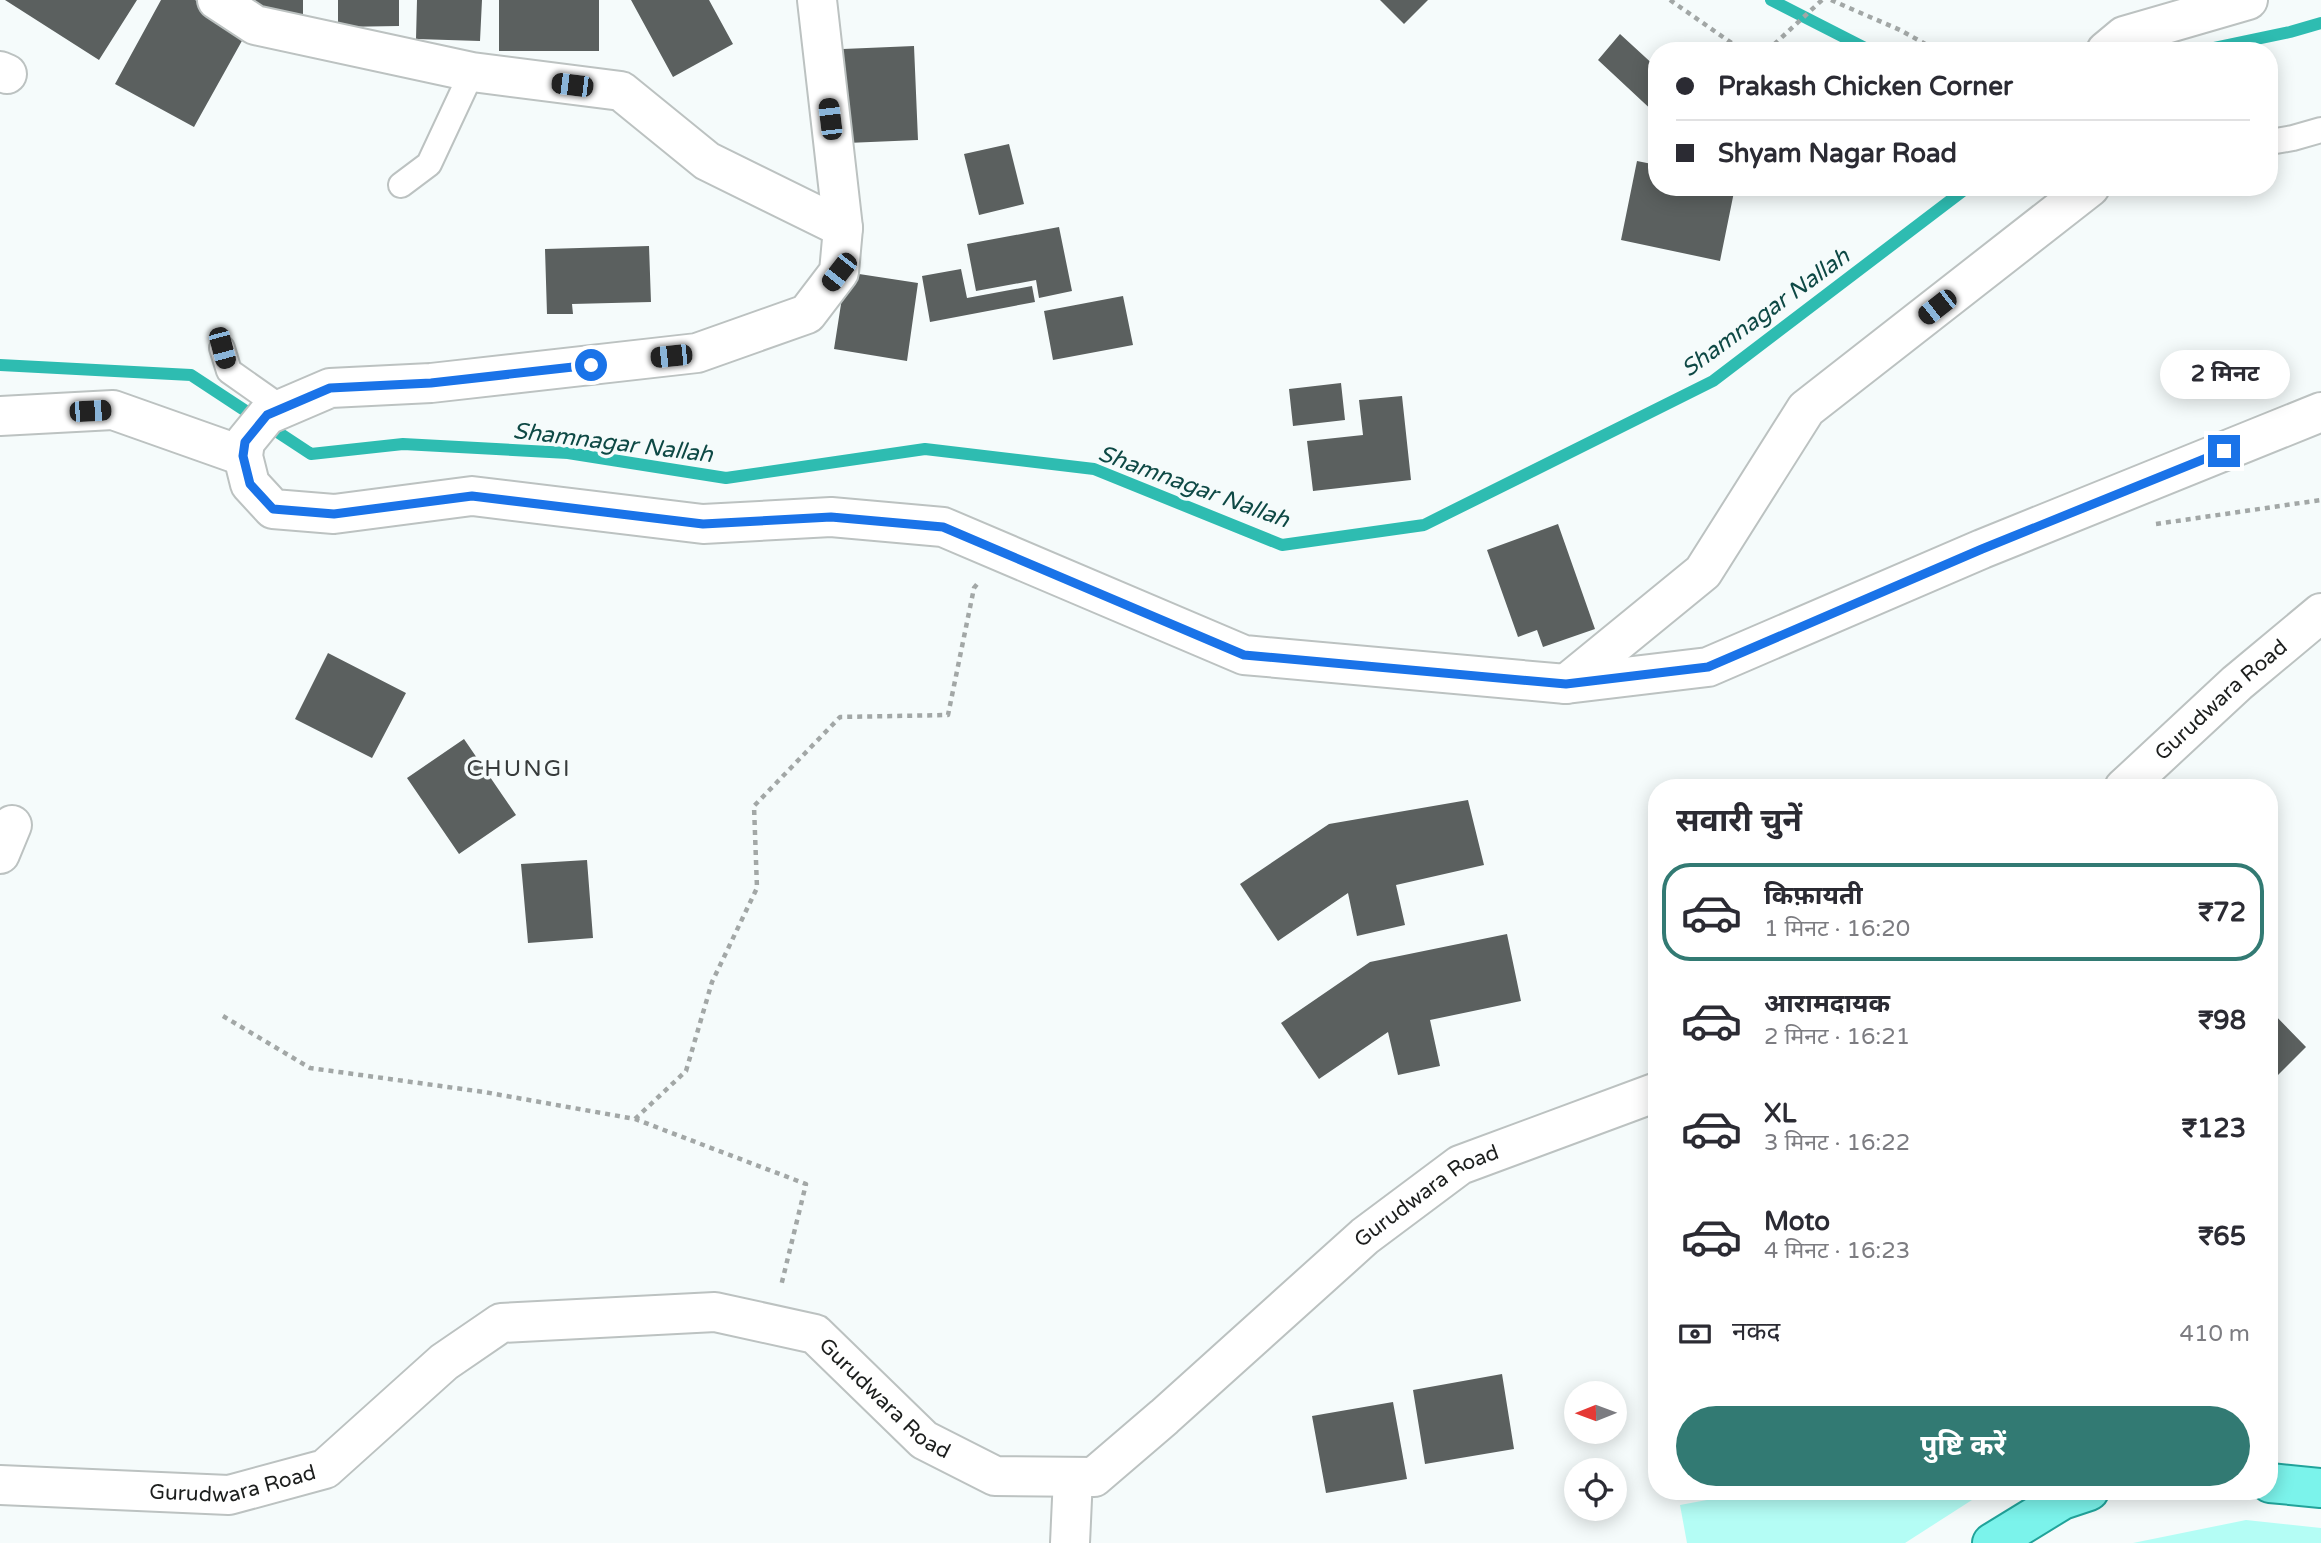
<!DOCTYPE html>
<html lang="hi">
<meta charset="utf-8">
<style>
body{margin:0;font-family:"Varela Round","Noto Sans Devanagari",sans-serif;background:#f2f2f3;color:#2b2b33;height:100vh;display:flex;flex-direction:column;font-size:26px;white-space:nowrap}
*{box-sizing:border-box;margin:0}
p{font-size:23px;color:#7c7c81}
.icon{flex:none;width:38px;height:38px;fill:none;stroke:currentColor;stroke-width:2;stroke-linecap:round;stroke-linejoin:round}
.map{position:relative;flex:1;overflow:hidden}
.panel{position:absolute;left:1648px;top:779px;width:630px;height:721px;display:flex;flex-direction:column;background:#fff;border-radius:28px;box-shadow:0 4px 18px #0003}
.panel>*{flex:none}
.hud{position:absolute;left:1648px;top:42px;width:630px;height:154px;border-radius:28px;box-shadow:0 4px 18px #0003;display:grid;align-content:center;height:154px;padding:0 28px;background:#fff}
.needle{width:46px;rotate:269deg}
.fabs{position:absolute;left:1564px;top:1381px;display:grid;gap:14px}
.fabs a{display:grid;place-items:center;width:63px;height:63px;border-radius:50%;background:#fff;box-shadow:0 4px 18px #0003;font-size:35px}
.end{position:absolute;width:32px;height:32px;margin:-16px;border:9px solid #1a73e8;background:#fff;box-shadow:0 0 0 4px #fff}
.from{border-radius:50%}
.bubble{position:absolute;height:49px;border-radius:24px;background:#fff;box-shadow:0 4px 18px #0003;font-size:23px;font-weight:700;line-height:49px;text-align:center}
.car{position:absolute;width:21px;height:42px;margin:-21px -10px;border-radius:9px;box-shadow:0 0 5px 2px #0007;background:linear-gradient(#222 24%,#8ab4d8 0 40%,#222 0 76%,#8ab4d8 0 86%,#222 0)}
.hud b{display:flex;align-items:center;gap:24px;height:66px;font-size:26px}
.hud b+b{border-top:2px solid #e1e1e2}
.hud i{width:18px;height:18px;background:#2b2b33}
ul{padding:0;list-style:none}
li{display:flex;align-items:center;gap:21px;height:98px;margin:0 14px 10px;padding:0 14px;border:4px solid transparent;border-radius:28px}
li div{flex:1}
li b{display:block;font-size:26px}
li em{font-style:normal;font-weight:700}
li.on{border-color:#327a73}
li>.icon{width:63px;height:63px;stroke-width:1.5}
h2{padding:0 28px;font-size:32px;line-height:84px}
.pay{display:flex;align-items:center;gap:18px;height:77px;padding:0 28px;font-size:26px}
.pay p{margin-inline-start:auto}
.primary-button{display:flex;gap:14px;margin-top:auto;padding:14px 28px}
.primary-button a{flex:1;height:80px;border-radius:42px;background:#327a73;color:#fff;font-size:28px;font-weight:700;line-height:80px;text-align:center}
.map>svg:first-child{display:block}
.green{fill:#b4fdf5}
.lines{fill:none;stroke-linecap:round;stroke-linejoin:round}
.stream{stroke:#2ebcb1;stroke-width:12}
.building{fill:#5b605f}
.service-casing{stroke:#bcc2c1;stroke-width:28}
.minor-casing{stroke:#bcc2c1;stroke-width:42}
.tertiary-casing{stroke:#bcc2c1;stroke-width:42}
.primary-casing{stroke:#21a39a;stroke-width:42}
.path{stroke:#a2a7a6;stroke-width:4.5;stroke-dasharray:5 5;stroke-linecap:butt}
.service{stroke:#fff;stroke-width:24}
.minor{stroke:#fff;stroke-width:38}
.tertiary{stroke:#fff;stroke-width:38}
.primary{stroke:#7bf3eb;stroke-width:38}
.route{stroke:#1a73e8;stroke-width:9}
.labels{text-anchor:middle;stroke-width:7;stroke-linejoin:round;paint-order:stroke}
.street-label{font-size:21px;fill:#1c1e1d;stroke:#f5fbfb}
.water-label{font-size:23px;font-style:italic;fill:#0e4945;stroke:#f5fbfb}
.neighbourhood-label{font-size:23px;letter-spacing:2px;fill:#373b3b;stroke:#f5fbfb}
</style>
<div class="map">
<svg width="2321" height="1543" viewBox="0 0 2321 1543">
<rect width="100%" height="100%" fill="#f5fbfb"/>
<path class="green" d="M1755,1491H1986L1905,1543H1687L1680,1505Z
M2246,1520L2321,1528V1543H2133Z"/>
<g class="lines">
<path class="stream" d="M1771,0L1871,51
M2199,51L2290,32L2321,23
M0,365L191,375L311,454L403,444L568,453L726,478L925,449L1094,469L1282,545L1424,525L1713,381L1968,187"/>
</g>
<path class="building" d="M5,0H137L99,60Z
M161,0H195L248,30L194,127L115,84Z
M248,0H303V15L248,16Z
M338,0H399V26L338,27Z
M417,0H482L480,41L416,39Z
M499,0H599V51H499Z
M631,0H709L733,44L673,77Z
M1380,0H1428L1404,24Z
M1620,34L1657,68V115L1598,60Z
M914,46L918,140L847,143L843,49Z
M1009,144L1024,204L979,215L964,154Z
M1637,161L1657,165V187H1735L1720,261L1621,240Z
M1059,227L1072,291L1039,298L1036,280L976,291L967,244Z
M649,246L651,302L572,304L573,314H547L545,249Z
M961,269L967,298L1032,286L1035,302L930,322L922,276Z
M846,272L918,283L907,361L834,349Z
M1123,296L1133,345L1053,360L1044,311Z
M1341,383L1345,420L1293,426L1289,389Z
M1402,396L1411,480L1313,491L1307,441L1363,435L1359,400Z
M1558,524L1595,629L1543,647L1537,630L1518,637L1487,550Z
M328,653L406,693L372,758L295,719Z
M464,739L516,815L459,854L407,778Z
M1468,800L1484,865L1396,885L1405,925L1357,936L1348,893L1278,941L1240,884L1329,824Z
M587,860L593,938L528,943L521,864Z
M1507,934L1521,1001L1430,1020L1440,1066L1398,1075L1388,1032L1319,1079L1281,1023L1370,962Z
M2270,1010L2306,1047L2270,1083Z
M1502,1374L1514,1449L1425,1464L1413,1390Z
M1393,1402L1407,1479L1326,1493L1312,1416Z"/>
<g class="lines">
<g class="service-casing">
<path id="service" d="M2270,142L2293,138L2321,130
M401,185L429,164L472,72
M222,348L229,371L283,409"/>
</g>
<g class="minor-casing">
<g id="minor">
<path d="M217,0L255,25L472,72L621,91L707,161L843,228"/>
<path d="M2106,51L2124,36L2248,0"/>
<path d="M0,71L7,74"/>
<path d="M0,416L113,410L243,456"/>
<path d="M1566,684L1703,572L1806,409L2090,187"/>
<path id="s1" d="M2124,788L2237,683L2321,613"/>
<path d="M0,854L12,825"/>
<path id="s2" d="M0,1485L229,1495L325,1469L444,1362L501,1323L715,1312L815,1334L924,1440L995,1476L1094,1477L1164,1417L1365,1236L1460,1165L1657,1092"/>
<path d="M1070,1543L1073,1477"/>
</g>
</g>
<g class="tertiary-casing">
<path id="tertiary" d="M817,0L843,228L839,272L807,314L697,353L431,383L330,388L267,415L245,442L243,456L250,484L273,509L334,514L472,496L703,524L831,517L943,527L1244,655L1566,684L1708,667L1982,549L2321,412"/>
</g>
<g class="primary-casing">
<path id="primary" d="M2270,1483L2321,1488
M1992,1543L2062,1500L2089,1491"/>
</g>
<path class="path" d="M1670,0L1743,51
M1831,0L1900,30L1938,51
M1767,51L1822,0
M2156,524L2321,500
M223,1016L310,1068L484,1092L635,1119L806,1184L781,1286
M635,1119L686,1071L712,982L757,888L754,806L840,717L948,715L974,588L978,583"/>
<use href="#service" class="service"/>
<use href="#minor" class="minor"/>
<use href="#tertiary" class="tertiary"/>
<use href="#primary" class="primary"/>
</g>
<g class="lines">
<path class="route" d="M591,365L431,383L330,388L267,415L245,442L243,456L250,484L273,509L334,514L472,496L703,524L831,517L943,527L1244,655L1566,684L1708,667L1982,549L2224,451"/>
</g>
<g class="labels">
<g class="street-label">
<text dy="7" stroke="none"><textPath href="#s1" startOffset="131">Gurudwara Road</textPath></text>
<text dy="7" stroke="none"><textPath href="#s2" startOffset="1642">Gurudwara Road</textPath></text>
<text dy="7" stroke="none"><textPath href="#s2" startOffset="970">Gurudwara Road</textPath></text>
<text dy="7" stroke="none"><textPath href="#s2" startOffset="234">Gurudwara Road</textPath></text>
</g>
<g class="water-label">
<text transform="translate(1765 312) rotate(-36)" y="8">Shamnagar Nallah</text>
<text transform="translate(613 442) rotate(7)" y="8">Shamnagar Nallah</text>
<text transform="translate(1194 486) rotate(20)" y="8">Shamnagar Nallah</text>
</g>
<g class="neighbourhood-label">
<text x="519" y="776">CHUNGI</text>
</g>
</g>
</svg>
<div class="fabs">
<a><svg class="needle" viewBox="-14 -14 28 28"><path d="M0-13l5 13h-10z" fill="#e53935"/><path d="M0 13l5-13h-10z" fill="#7c7c81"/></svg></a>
<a><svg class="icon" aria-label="locate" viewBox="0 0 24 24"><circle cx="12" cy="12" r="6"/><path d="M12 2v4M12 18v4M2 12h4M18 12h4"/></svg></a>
</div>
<i class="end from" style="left:591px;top:365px"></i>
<i class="end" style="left:2224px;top:451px"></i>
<div class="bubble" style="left:2160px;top:350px;width:130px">2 मिनट</div>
<i class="car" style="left:572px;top:85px;rotate:277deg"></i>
<i class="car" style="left:830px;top:119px;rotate:353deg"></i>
<i class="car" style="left:839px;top:272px;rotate:218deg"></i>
<i class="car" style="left:1937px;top:307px;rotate:232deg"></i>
<i class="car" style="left:222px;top:348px;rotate:165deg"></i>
<i class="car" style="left:671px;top:356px;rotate:264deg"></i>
<i class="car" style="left:90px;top:411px;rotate:87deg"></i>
<div class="hud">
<b><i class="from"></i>Prakash Chicken Corner</b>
<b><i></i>Shyam Nagar Road</b>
</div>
<section class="panel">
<h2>सवारी चुनें</h2>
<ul>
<li class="on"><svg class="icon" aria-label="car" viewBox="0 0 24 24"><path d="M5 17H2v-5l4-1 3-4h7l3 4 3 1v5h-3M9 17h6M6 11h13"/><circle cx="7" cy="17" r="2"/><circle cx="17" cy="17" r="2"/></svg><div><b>किफ़ायती</b><p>1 मिनट · 16:20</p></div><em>₹72</em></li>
<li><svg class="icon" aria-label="car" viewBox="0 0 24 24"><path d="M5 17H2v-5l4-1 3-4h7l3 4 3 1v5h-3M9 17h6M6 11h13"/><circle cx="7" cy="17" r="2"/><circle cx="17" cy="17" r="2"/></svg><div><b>आरामदायक</b><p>2 मिनट · 16:21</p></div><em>₹98</em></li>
<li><svg class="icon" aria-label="car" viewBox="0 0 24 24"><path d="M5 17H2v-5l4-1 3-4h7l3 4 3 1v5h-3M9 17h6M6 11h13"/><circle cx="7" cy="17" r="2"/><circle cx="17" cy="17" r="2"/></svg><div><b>XL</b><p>3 मिनट · 16:22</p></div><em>₹123</em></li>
<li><svg class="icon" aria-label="car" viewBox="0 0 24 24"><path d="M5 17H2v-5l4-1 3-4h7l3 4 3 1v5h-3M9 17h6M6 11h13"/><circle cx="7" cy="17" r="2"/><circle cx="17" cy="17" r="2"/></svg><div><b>Moto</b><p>4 मिनट · 16:23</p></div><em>₹65</em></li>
</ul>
<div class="pay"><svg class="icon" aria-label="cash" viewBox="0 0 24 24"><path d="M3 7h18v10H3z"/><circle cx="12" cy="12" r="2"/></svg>नकद<p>410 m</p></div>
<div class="primary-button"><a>पुष्टि करें</a></div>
</section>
</div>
